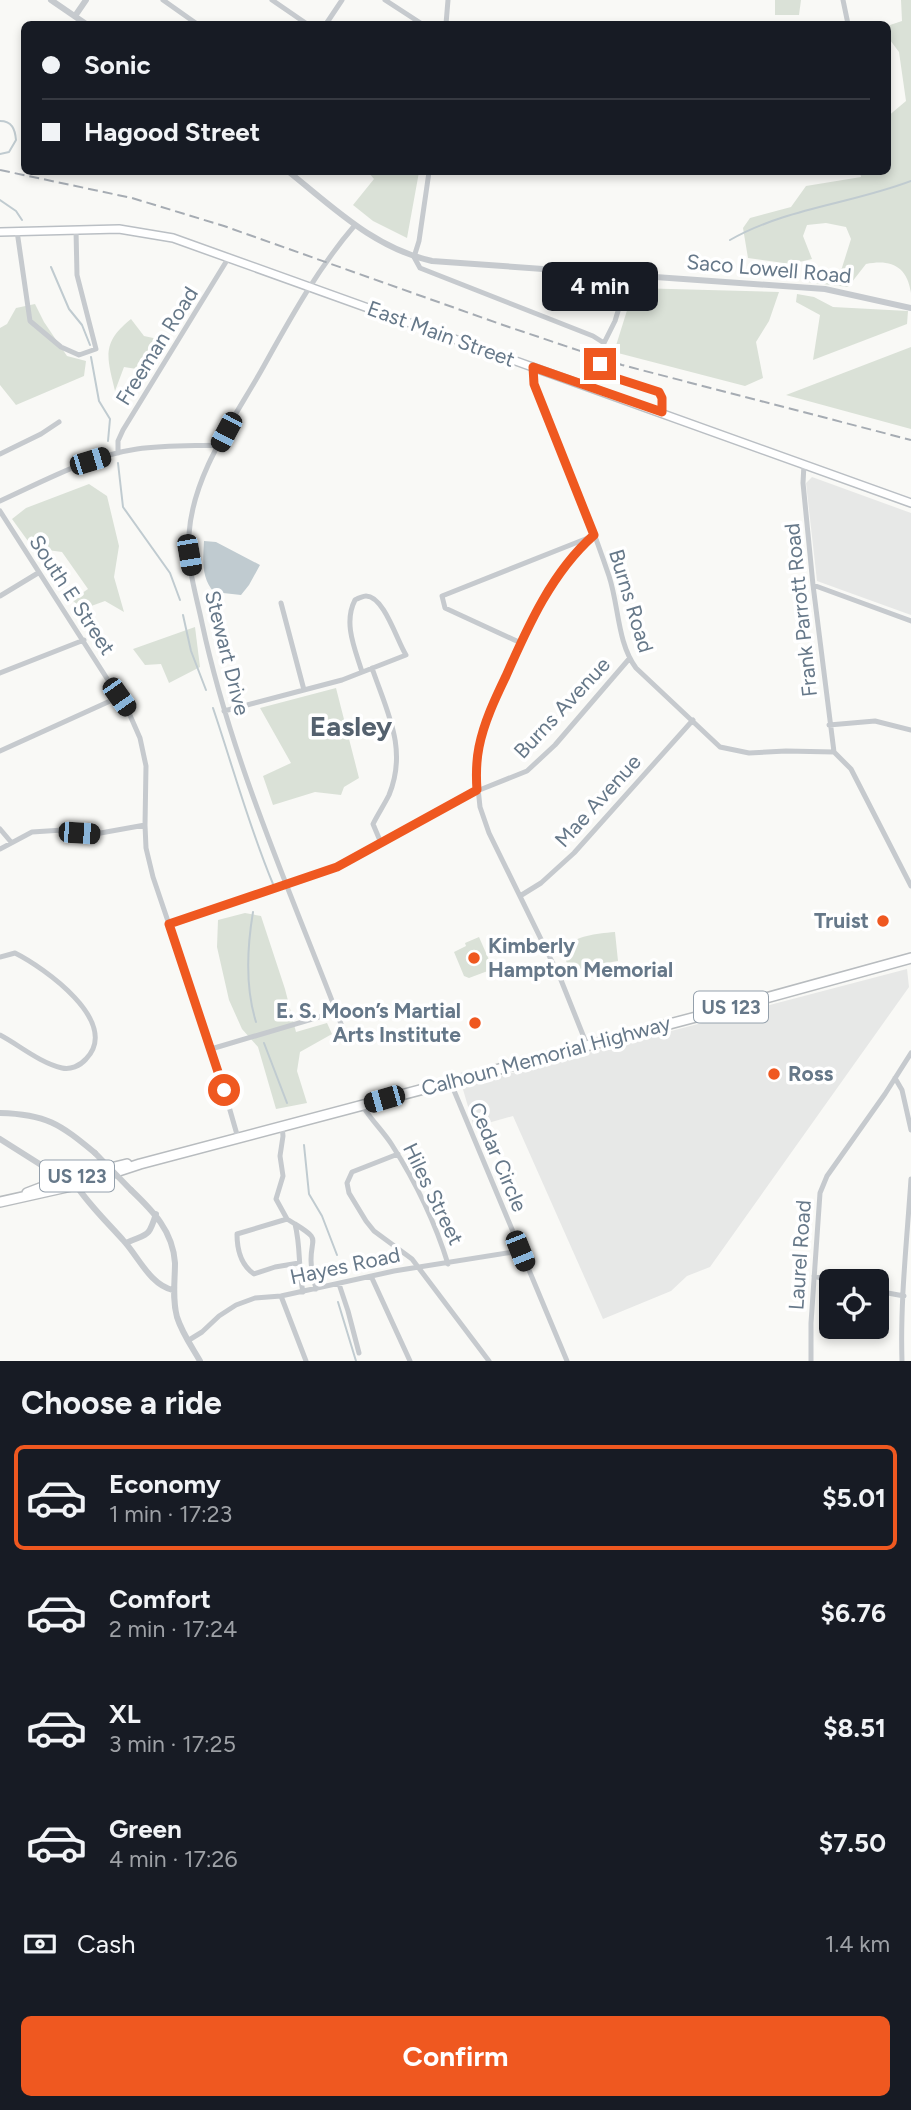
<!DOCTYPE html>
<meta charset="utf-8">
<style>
body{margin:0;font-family:Figtree,sans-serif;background:#20242c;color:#f1f3f6;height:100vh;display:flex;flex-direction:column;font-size:26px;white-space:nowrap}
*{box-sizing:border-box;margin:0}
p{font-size:23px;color:#9ea1a6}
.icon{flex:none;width:38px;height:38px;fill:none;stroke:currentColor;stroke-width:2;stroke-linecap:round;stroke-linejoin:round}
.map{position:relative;height:1361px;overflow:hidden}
.side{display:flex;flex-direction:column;background:#171b24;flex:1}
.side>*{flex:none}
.guide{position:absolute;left:21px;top:21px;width:870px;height:154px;border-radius:10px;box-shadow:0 4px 10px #0003;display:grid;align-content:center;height:154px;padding:0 21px;background:#171b24}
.controls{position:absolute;left:819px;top:1269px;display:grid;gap:14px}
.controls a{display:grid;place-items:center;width:70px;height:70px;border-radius:10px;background:#171b24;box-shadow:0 4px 10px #0003;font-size:35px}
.end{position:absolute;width:32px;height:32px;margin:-16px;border:9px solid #ef5820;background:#fff;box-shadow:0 0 0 4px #fff}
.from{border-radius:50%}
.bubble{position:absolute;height:49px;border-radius:10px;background:#171b24;box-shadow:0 4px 10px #0003;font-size:23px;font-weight:700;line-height:49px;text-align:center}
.car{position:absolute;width:21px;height:42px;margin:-21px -10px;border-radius:9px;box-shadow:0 0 5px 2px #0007;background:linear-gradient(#222 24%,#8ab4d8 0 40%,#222 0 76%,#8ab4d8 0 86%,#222 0)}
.guide b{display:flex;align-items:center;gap:24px;height:66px;font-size:26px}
.guide b+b{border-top:2px solid #363941}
.guide i{width:18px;height:18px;background:#f1f3f6}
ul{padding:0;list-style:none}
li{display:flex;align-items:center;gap:21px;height:105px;margin:0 14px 10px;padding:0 7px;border:4px solid transparent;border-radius:10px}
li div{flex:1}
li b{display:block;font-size:26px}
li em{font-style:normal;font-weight:700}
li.selected{border-color:#ef5820}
li>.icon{width:63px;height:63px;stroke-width:1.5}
h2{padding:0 21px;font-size:32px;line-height:84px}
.pay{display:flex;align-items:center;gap:18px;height:77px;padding:0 21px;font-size:26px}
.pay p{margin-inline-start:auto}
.cta{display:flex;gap:14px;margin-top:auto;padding:14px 21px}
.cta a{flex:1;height:80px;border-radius:10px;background:#ef5820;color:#fff;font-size:28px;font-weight:700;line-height:80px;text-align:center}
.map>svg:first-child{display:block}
.built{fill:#e7e8e7}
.green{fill:#dae1d7}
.water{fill:#c0cbd0}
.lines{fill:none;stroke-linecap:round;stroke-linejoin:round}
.stream{stroke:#c0cbd0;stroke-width:2}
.secondary-casing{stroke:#babfc4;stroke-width:10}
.trunk-casing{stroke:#b8bcbf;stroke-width:12}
.minor{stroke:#c6cace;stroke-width:5}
.tertiary{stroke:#c6cace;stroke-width:6}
.secondary{stroke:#fff;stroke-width:7}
.trunk{stroke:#fff;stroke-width:9}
.rail{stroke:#a6acb3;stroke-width:2;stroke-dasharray:10 5;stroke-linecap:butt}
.tertiary-bridge{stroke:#c6cace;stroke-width:6}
.route{stroke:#ef5820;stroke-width:9}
.poi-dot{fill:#ef5820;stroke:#fff;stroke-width:2.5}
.labels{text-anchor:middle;stroke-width:7;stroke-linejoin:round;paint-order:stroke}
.shield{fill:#fff;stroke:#94a0ac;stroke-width:2}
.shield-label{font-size:19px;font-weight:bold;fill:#667889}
.street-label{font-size:21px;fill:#667889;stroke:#fff}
.poi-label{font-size:21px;font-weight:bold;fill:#667889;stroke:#fff;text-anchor:end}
.district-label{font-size:28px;font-weight:bold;fill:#54616e;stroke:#fff}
</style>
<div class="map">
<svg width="911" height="1361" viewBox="0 0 911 1361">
<rect width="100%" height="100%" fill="#f9f9f6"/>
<path class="built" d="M812,477L911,513V615L817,581L806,483Z
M907,969L909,987L710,1267L687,1276L671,1291L603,1319L513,1116L474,1127L462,1086Z"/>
<path class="green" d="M775,0H801L799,15H775Z
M901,0H911V293C907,266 891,259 866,264L848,287L807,282L818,276L840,274L851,239L846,227L826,223L807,225L803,236L812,259L791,264L748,258L743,228L750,218L791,207L806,186L861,177L860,172H887V117L906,101L899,52L890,40H887V26L902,21Z
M368,172H419L407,238L373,221L353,205L374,179Z
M634,288L779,292L769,321L756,342L763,378L745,386L614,352Z
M797,294L814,297L833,307L908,311L907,324L813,360L820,315L796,302Z
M35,304L44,322L67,356L86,361L84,376L16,405L0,385V328L7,324L16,308Z
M131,319L144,336L167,341L143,370L124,367L115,391C107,357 101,343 131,319Z
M911,347V429L786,395Z
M89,484L107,496L119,546L114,577L124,612L105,601L83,609L72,600L88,589L62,552L33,548L12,519L26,508Z
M195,627L200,667L169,683L161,664L145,665L133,649Z
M336,688L359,778L344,787L341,795L315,792L273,805L263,776L291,763L260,708Z
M245,913L261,916L285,989L296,1032L327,1023L332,1034L300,1052L297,1071L307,1103L276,1109L258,1047L242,1029L229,1000L217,947L218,920Z
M615,932L618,961L588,966L570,973L562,948C579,935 594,934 615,932Z
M479,937L493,969L469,978L464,976L454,952L466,946L465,943Z"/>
<path class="water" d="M204,541L216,542L260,565L249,585L241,595L214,592C201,578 203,559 204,541Z"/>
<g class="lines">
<path class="stream" d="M0,121C12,121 15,129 16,140L9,152L0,154
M0,200L16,211L22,220
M730,240C786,208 851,204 911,181
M51,267L69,309L82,325L90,345
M91,357L99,401L110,419L108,441
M118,463L123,507L170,573L180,600
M183,615L191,651L206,690
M213,708C233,767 249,827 273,884
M253,912C247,948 245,987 256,1022
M264,1043L287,1103
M304,1145L309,1194L322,1216L337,1255
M338,1302L356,1361"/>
<g class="secondary-casing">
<path id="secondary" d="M0,232L119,229L173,238L911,503"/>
</g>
<g class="trunk-casing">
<path id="trunk" d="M27,1193L61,1180L127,1164
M0,1202L76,1185L140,1164L715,1012L911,958"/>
</g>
<path class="minor" d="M163,0L197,24
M272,0L307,24
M385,0L422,24
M843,0L848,24
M326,24L342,0
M446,24L448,0
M429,172L419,241L414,257L420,268L593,336L604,343L603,353
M17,231L30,321L61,347L79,355L96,349L77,275L76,230
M604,343L615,321L629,275
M600,364L603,374L659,392L662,398V413
M533,367L534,384C561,447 587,511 609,576C619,606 617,642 636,668L720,747L749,753L786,751L834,752
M118,453V441L123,430L229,257
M0,454L41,434L59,422
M804,464L803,483L813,585L834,752
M0,501C44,481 89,456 137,449C164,445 192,446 219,445
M0,511L129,713L140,738L146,766L145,825L146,848L153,877L219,1072L238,1138
M813,585L911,621
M0,596L38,573
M281,603L304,690
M521,643L445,608L442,596L588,538
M372,668C387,712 408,749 389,795C384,805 378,814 373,824L381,843
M0,673L84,640
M224,711L342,680L406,655C397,641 384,596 366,596C364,596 356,599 355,600C343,623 355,649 362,672
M829,725L875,721L911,730
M0,751L119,697
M834,752L851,769L911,886
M0,829L11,842
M0,849L32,832L63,830L95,834L145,825
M520,896L541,883L574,853L693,720
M169,924L337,867L477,791L527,771L555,745L629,659
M0,957L15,953C43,967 122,1022 86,1059C80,1066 70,1070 62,1068C40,1063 19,1045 0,1035
M346,1037C295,902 232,764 202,623C196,594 186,564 189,534C193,475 232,422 261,371C289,321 317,269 355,225
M587,1045L561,980L489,833L480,807L476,769L484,727L524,637L554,581L581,547L594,535
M211,1049L336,1012
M895,1078L902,1090L911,1130
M450,1081L567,1361
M362,1105C371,1120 383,1131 392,1145C415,1181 435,1222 448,1264
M282,1126L283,1136L280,1156L283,1176L276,1199L287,1219L295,1224C301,1247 298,1269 303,1292
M398,1154L352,1172L347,1183L349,1193L366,1221L374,1231L412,1259L489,1361
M287,1219L237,1234C237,1249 241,1265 254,1274L275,1267L299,1263
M295,1224C321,1240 311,1237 311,1260C311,1270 314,1280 316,1289
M371,1276L410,1361
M814,1276L831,1281
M339,1284L348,1311L359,1353
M877,1291L904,1296
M281,1296L306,1361
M189,1340L202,1332L219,1316L236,1305L255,1298L281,1296L394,1271L520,1251
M811,1361V1323L820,1193L827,1176L885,1094L911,1053
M902,1361C900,1301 907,1240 911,1179"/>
<path class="tertiary" d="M51,0L86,24
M75,16L86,0
M289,172C334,208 374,248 432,261L825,289L911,308
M0,1113C46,1114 60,1124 95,1153
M0,1139L57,1175L61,1180
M76,1185C89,1205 107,1222 123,1240C138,1256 150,1285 173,1290
M131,1190C153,1211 173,1231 175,1263C175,1281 172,1299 177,1317C182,1333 192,1347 200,1361
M126,1243C148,1233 148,1239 156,1214"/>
<use href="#secondary" class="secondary"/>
<use href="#trunk" class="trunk"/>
<path class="rail" d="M0,170L132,198L224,226L503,325L622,365L911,440"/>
<path class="tertiary-bridge" d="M95,1153L131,1190"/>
</g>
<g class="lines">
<path class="route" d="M224,1090L169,924L337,867L477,790C476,776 476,762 479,747C484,722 495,699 506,676C528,626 552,572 594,535L534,384L533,367L662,412V398L659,392L603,374L600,364"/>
</g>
<g class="poi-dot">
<circle cx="883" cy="921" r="7"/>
<circle cx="474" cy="958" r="7"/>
<circle cx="475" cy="1023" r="7"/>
<circle cx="774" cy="1074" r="7"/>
</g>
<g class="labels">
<g class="shield">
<rect x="694" y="991.5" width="74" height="31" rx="5"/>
<rect x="40" y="1160.5" width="74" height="31" rx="5"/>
</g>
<g class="shield-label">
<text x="731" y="1014">US 123</text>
<text x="77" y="1183">US 123</text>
</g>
<g class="street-label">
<text transform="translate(769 269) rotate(5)" y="7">Saco Lowell Road</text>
<text transform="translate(441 334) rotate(20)" y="7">East Main Street</text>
<text transform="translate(157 346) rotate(-58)" y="7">Freeman Road</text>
<text transform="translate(72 595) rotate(57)" y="7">South E Street</text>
<text transform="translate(631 601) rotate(73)" y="7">Burns Road</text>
<text transform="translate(801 610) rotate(-96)" y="7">Frank Parrott Road</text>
<text transform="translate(227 653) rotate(76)" y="7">Stewart Drive</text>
<text transform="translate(562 708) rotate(-47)" y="7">Burns Avenue</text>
<text transform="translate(598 801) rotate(-48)" y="7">Mae Avenue</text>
<text transform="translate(546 1056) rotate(-15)" y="7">Calhoun Memorial Highway</text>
<text transform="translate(498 1157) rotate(67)" y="7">Cedar Circle</text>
<text transform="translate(433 1194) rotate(64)" y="7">Hiles Street</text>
<text transform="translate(800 1255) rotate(-86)" y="7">Laurel Road</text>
<text transform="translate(345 1266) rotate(-12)" y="7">Hayes Road</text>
</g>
<g class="poi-label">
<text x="869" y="928">Truist</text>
<text x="488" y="953" text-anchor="start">Kimberly<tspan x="488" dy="24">Hampton Memorial</tspan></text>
<text x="461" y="1018">E. S. Moon’s Martial<tspan x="461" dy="24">Arts Institute</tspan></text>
<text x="788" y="1081" text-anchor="start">Ross</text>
</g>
<g class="district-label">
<text x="351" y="736">Easley</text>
</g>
</g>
</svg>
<div class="controls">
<a><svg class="icon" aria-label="locate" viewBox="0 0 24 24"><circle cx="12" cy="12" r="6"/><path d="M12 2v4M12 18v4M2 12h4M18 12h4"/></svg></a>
</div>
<i class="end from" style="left:224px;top:1090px"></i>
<i class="end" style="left:600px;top:364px"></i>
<div class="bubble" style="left:542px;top:262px;width:116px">4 min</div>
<i class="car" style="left:226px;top:432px;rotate:208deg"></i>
<i class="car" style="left:90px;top:461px;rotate:73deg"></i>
<i class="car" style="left:189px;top:555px;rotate:170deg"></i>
<i class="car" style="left:119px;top:697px;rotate:145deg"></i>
<i class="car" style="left:79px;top:833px;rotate:94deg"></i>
<i class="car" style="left:384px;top:1099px;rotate:254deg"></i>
<i class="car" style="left:520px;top:1251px;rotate:158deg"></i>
<div class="guide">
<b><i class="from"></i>Sonic</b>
<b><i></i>Hagood Street</b>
</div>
</div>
<section class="side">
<h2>Choose a ride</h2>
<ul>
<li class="selected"><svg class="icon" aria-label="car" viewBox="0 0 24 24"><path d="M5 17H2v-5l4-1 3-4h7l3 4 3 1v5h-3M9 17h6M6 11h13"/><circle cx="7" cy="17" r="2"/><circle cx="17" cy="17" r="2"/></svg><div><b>Economy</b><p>1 min · 17:23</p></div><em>$5.01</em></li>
<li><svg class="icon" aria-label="car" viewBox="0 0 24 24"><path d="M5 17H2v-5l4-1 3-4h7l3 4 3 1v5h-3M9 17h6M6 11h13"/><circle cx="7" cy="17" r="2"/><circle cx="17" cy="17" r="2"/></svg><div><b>Comfort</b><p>2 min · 17:24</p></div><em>$6.76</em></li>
<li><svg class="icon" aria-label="car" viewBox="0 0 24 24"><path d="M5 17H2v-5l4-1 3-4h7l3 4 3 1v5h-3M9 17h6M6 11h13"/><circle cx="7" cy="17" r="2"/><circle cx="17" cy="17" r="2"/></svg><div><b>XL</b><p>3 min · 17:25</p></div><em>$8.51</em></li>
<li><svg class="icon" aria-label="car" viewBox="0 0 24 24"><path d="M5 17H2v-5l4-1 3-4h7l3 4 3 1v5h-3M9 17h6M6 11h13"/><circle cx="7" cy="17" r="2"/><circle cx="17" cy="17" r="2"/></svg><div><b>Green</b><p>4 min · 17:26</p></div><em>$7.50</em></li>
</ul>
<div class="pay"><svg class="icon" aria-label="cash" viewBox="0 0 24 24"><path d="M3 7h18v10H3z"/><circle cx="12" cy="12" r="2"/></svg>Cash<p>1.4 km</p></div>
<div class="cta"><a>Confirm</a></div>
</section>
